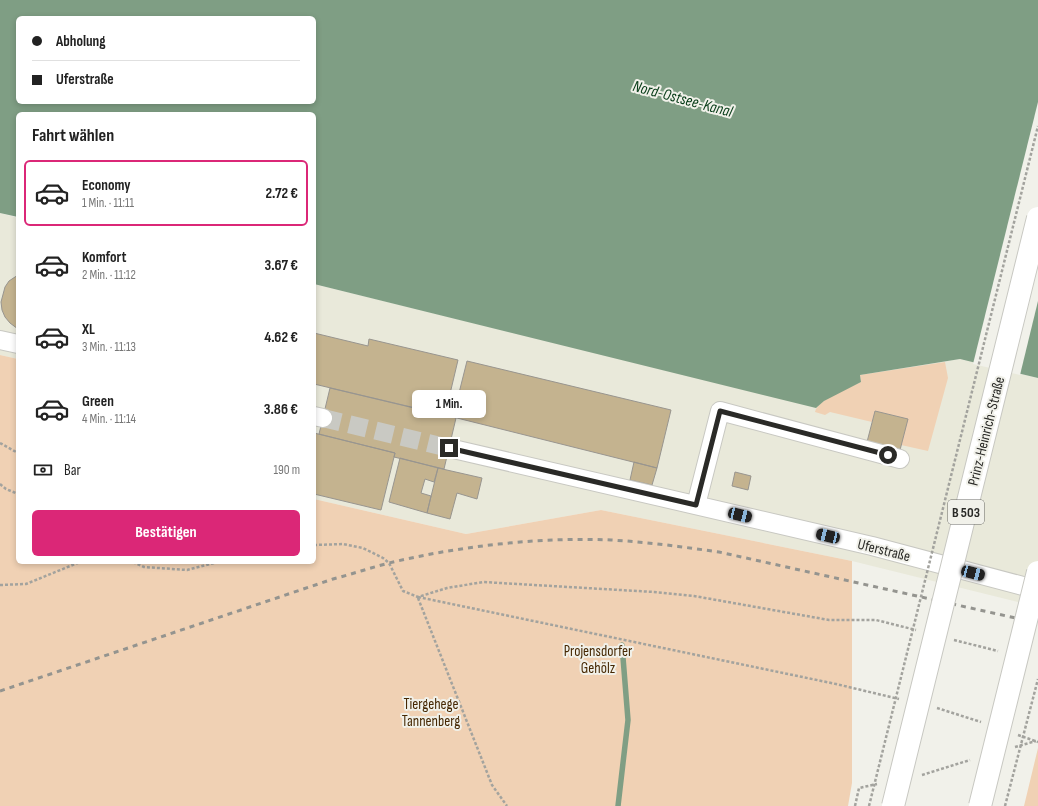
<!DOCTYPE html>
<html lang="de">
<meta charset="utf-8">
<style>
body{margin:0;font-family:"Sofia Sans Condensed",sans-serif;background:#f2f2f2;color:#222;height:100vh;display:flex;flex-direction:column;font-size:15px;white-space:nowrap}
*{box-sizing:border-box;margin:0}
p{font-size:13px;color:#767676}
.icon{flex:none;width:22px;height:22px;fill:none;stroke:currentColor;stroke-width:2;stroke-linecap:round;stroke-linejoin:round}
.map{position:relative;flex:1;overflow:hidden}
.drawer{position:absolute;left:16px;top:112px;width:300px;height:452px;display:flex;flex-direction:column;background:#fff;border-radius:6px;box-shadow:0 2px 6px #0003}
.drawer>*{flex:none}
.top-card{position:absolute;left:16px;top:16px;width:300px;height:88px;border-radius:6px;box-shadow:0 2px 6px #0003;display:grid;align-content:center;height:88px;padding:0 16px;background:#fff}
.end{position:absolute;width:18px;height:18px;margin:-9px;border:5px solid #2a2a27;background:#fff;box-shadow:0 0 0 2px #fff}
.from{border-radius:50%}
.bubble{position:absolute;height:28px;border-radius:6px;background:#fff;box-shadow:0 2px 6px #0003;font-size:13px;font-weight:700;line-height:28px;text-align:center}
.car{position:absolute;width:12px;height:24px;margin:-12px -6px;border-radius:5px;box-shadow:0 0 3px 1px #0007;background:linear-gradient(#222 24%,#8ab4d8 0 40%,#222 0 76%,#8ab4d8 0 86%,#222 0)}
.top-card b{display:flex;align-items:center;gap:14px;height:38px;font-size:15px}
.top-card b+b{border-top:1px solid #e0e0e0}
.top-card i{width:10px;height:10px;background:#222}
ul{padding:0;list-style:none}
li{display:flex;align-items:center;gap:12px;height:66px;margin:0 8px 6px;padding:0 8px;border:2px solid transparent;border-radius:6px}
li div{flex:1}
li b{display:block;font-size:15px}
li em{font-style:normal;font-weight:700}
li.selected{border-color:#db2777}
li>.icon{width:36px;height:36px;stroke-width:1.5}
h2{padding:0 16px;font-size:18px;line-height:48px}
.pay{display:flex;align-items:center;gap:10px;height:44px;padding:0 16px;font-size:15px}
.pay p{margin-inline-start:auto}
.button{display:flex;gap:8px;margin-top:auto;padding:8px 16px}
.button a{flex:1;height:46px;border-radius:6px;background:#db2777;color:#fff;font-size:16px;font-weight:700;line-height:46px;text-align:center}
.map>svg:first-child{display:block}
.built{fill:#e9e9da}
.green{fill:#f0d1b4}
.water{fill:#7f9e84;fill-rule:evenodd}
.pier{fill:#f1f1ea}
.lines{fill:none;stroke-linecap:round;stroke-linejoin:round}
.stream{stroke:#7f9e84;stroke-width:5.5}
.building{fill:#c4b38f;stroke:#98958f}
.minor-tunnel{stroke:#c9c9c3;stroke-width:18;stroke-dasharray:18 9;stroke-linecap:butt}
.minor-casing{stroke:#c8c8c2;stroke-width:20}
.path{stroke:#a3a39e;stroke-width:2.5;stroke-dasharray:3 2;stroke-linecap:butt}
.minor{stroke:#fff;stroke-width:18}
.rail{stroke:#94948f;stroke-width:3;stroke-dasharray:5 5;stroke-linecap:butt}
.highway-bridge-casing{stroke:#c8c8c2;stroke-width:24;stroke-linecap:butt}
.path-bridge{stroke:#a3a39e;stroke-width:2.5;stroke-dasharray:3 2;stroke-linecap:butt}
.highway-bridge{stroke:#fff;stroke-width:22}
.route{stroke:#2a2a27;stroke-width:5}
.labels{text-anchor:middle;stroke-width:4;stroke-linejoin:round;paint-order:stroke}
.shield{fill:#f1f1ea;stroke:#666662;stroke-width:1}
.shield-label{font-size:14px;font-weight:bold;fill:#2a2a27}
.street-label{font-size:15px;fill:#2a2a27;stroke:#f1f1ea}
.park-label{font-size:15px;fill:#462803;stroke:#f1f1ea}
.water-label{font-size:16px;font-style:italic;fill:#053b16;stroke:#f1f1ea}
</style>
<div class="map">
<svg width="1038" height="806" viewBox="0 0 1038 806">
<rect width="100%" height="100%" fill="#f1f1ea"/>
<path class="built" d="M0,213L18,218V359L0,355Z
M314,284L816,407L860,375L960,359L1038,378V607L852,561L601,510L466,534L314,499Z"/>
<path class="green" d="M0,355L18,359V562H314V499L466,534L601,510L852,561V783L848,806H0Z
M945,362L948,378L928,451L901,445L907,419L875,411L872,422L830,412L825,415L815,412C818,399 849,388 861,382L860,375Z
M1038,748V806H1024Z"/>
<path class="water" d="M0,0H1038V378L960,359L860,375L861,382L824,401L816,408L314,284V114H18V217L0,213ZM18,18H314V102H18Z"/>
<path class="pier" d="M1038,102V301L1020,375L973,364Z"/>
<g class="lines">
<path class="stream" d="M618,806L628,720L622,645"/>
</g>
<path class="building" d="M18,275V329L10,323L5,317L2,310L1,302L5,287L9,281Z
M314,333L368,346L369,339L458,360L445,415L314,384Z
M467,361L671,410L657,468L453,417Z
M330,388L456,418L444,469L394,457L395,453L319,434Z
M875,411L908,419L900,450L867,442Z
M314,433L395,453L381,510L314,494Z
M400,458L438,468L434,482L425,479L421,493L431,496L427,513L389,502Z
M634,462L657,468L652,485L630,480Z
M438,468L482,478L477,499L457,493L450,519L427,513Z
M735,472L751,476L748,490L732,486Z"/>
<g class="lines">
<path class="minor-tunnel" d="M323,418L449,448"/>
<g class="minor-casing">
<path id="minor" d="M0,340L18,344
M314,416L323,418
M449,448L872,546L1038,590
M696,505L720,411L900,459"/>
</g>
<path class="path" d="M0,443L18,453
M0,484L6,489L18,494
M314,545L343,544L363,548L383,558L389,563L403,591L418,597L447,588L483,582L654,592L694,596L829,620H876L916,630
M133,562L144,567L187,570L218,562
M0,585L26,584L80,562
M418,597L836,684L899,699
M418,598L492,785L507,806
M954,640L998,651
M937,708L981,722
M1018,735L1038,742
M1015,747L1036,741
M922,775L970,760
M855,806L859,788L877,784"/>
<use href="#minor" class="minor"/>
<path class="rail" d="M0,691L333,579C352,574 370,568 389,563C460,546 538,537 611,540C648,542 683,547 719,552L1038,623"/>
<g class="highway-bridge-casing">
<path id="highway-bridge" d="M893,806L1038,218
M980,806L1038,572"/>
</g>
<path class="path-bridge" d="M869,806L1038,126
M1005,806L1038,679"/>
<use href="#highway-bridge" class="highway-bridge"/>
</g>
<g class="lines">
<path class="route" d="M449,448L696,505L720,411L888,455"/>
</g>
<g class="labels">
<rect class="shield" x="948" y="500" width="36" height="24" rx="3"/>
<g class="shield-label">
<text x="966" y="517">B 503</text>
</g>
<g class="street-label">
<text transform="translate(986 431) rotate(-76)" y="5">Prinz-Heinrich-Straße</text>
<text transform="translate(884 550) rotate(14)" y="5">Uferstraße</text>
</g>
<g class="park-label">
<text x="598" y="656">Projensdorfer<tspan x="598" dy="17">Gehölz</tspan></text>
<text x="431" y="709">Tiergehege<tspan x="431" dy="17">Tannenberg</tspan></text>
</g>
<g class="water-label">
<text transform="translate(683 98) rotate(15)" y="6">Nord-Ostsee-Kanal</text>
</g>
</g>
</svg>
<i class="end from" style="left:888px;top:455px"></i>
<i class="end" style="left:449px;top:448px"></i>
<div class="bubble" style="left:412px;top:390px;width:74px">1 Min.</div>
<i class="car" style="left:740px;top:515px;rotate:103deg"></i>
<i class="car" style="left:828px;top:536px;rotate:283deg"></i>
<i class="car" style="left:973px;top:573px;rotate:105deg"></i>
<div class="top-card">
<b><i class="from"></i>Abholung</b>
<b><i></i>Uferstraße</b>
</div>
<section class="drawer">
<h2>Fahrt wählen</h2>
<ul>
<li class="selected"><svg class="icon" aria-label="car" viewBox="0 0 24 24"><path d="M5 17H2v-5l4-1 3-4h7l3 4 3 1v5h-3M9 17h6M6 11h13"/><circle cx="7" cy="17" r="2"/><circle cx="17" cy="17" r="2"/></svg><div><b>Economy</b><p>1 Min. · 11:11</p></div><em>2.72 €</em></li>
<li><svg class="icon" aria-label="car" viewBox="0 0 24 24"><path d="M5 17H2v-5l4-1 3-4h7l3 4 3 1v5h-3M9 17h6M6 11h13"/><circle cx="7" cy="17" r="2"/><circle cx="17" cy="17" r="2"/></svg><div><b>Komfort</b><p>2 Min. · 11:12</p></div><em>3.67 €</em></li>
<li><svg class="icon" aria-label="car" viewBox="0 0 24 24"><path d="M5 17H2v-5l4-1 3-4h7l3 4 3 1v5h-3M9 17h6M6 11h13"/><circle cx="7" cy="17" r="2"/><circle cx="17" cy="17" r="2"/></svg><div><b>XL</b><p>3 Min. · 11:13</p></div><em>4.62 €</em></li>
<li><svg class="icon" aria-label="car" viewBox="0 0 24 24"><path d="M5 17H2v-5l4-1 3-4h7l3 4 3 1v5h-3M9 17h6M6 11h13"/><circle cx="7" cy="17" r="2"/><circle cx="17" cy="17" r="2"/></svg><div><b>Green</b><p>4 Min. · 11:14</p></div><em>3.86 €</em></li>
</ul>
<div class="pay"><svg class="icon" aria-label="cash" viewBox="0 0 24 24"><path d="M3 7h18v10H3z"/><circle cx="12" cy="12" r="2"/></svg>Bar<p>190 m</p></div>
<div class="button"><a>Bestätigen</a></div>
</section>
</div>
